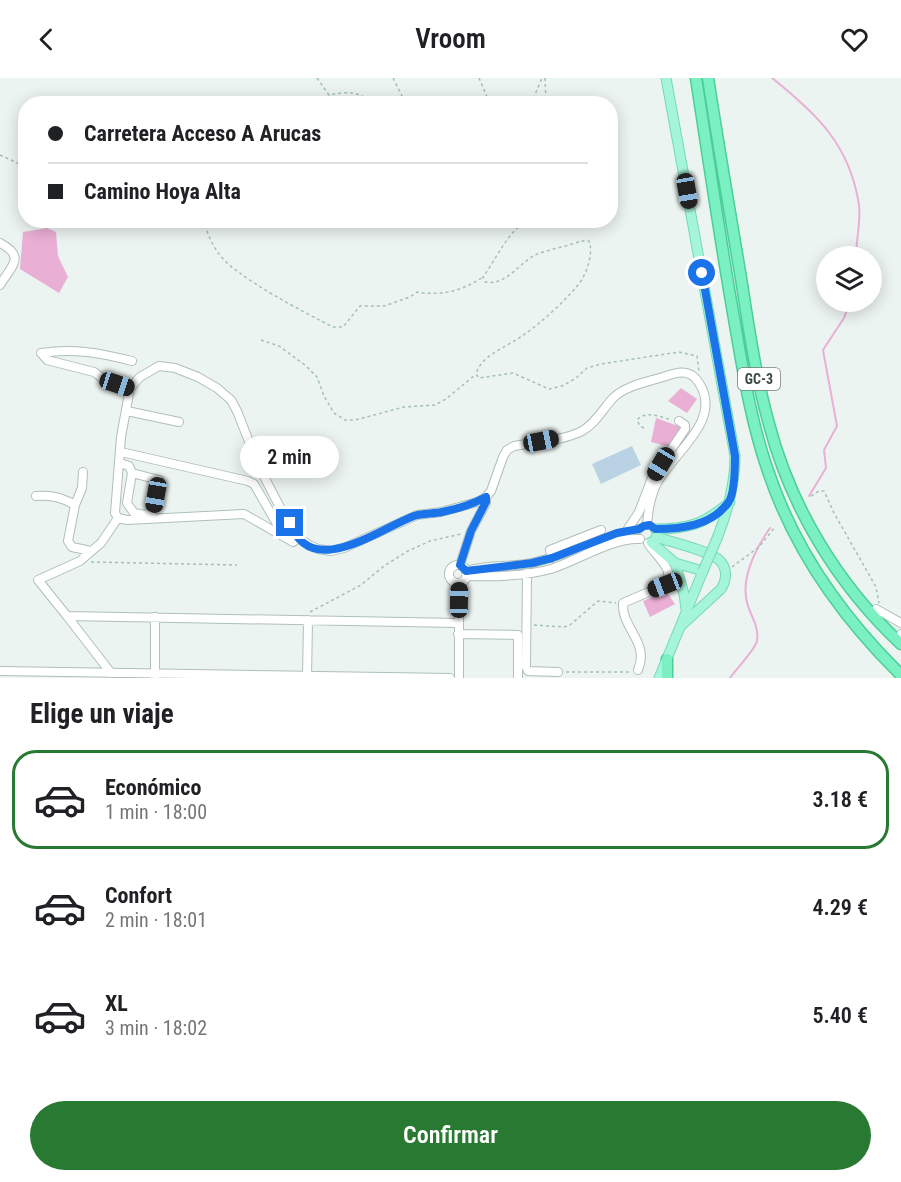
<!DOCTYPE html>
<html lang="es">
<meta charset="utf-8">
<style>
body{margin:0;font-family:"Roboto Condensed",sans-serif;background:#f6f6f6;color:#202124;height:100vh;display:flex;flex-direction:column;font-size:22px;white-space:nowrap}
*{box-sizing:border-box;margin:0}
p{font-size:20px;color:#757577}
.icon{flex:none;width:33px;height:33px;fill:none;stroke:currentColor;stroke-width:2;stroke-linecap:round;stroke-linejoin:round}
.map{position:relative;height:600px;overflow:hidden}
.drawer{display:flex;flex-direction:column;background:#fff;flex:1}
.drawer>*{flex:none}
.top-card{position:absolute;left:18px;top:18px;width:600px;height:132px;border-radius:24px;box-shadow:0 3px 15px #0003;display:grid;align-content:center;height:132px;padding:0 30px;background:#fff}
.buttons{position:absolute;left:816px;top:168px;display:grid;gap:12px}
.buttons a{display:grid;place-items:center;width:66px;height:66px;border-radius:50%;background:#fff;box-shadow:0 3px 15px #0003;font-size:30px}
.end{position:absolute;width:27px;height:27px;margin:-14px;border:8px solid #1a73e8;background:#fff;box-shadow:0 0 0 3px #fff}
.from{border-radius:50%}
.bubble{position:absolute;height:42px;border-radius:21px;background:#fff;box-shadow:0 3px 15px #0003;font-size:20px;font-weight:600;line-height:42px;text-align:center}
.car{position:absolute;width:18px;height:36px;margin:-18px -9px;border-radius:8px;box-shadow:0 0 4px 2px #0007;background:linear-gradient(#222 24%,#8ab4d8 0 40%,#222 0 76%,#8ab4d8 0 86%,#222 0)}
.top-card b{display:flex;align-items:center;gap:21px;height:57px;font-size:22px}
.top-card b+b{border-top:2px solid #e0e0e0}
.top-card i{width:15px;height:15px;background:#202124}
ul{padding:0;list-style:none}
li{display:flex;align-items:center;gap:18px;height:99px;margin:0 12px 9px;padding:0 18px;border:3px solid transparent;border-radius:24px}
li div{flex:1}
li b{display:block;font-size:22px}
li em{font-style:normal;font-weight:600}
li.current{border-color:#287932}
li>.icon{width:54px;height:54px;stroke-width:1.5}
h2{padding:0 30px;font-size:27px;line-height:72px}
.primary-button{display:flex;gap:12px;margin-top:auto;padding:12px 30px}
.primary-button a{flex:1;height:69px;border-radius:36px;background:#287932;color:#fff;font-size:24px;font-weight:600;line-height:69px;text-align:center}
header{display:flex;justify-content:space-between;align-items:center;height:78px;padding:0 30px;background:#fff;font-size:27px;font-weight:600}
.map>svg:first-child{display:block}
.green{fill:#b9d3e4}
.water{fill:#eaafd5}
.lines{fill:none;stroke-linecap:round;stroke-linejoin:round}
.stream{stroke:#eaafd5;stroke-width:2}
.minor-casing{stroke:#afbfb9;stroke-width:10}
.major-casing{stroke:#75d9b6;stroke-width:11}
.highway-casing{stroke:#4ccf97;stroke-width:13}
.path{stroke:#a2c0b3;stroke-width:1.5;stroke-dasharray:3 3;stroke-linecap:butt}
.minor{stroke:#fff;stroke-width:8}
.major{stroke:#a5f5da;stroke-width:9}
.highway{stroke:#7bf0c3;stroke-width:10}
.major-bridge-casing{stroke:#75d9b6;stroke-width:11;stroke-linecap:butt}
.major-bridge{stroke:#a5f5da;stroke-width:9}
.route{stroke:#1a73e8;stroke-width:8}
.labels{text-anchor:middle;stroke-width:4.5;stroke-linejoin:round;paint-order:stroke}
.shield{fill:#fff;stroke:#757f7b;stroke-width:1.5}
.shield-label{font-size:14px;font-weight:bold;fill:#3a4842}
</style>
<header><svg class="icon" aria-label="back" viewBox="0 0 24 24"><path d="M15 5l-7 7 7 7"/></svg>Vroom<svg class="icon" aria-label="heart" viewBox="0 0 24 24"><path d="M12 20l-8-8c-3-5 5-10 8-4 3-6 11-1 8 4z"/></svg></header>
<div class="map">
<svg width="901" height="600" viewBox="0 0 901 600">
<rect width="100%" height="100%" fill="#ecf4f1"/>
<path class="green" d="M632,368L641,387L601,406L592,386Z"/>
<path class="water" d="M47,150L56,154L58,178L68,199L59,215L20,191L23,154Z
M681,310L697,321L687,335L668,323Z
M656,340L681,349L670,369L651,364Z
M666,513L675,526L650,539L643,523Z"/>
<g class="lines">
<path class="stream" d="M772,0C817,36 850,67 859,127C861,144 856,162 856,178
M809,418L826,390L824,372L837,348L823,272L844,240L850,224
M730,600C736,591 755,572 757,563C759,549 752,540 748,528C739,502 756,470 770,450"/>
<g class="minor-casing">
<path id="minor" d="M0,165C26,179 12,187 0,207
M130,310L105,302L94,294L47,282L41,275C75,270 100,275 132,283
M127,333L179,344
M121,374L248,403L254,406L277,446L294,456
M120,385L129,388L132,395L127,425L134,435L146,437L153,433L159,402L132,395
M83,394L82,410L75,427L68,463L72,469L91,473
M36,418C51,417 61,419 75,427
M118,440L101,465L80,483L38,502L67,538L458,545
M626,454L639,434L652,400L685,351V347L679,343
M299,460L293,464L244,436L127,442L118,440L115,435L121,359L130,310L140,299L159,288L175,290L198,299L217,310L231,322L237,333L259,389L294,456L309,467L318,471L331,473L344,470L417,437L441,434L477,424L486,419L491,413L503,379L507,372L514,368C536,364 562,363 582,353C595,346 603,331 613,320C625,308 647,304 663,299C677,294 690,290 699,305C724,343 671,376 656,407C650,420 648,433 647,447
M552,480L550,472L601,452
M460,487L471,453L486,425V419
M449 496a9 9 0 1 1 18 0a9 9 0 1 1-18 0Z
M466,493C488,486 513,490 536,484C571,475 604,458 639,451
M527,495L526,589L528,593L558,594
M466,498C493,499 525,498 551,491C576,483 614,459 640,461
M876,531L901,545
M67,538L111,595
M155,539V599
M458,556L518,557V600
M901,556V558
M638,592C650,564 621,550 623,525L665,507C677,492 655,478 648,465
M0,593L450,600
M307,600L308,542
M459,600V505"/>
</g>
<g class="major-casing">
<path id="major" d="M666,0L735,378C735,406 728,432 718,458
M655,451C689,451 704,446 730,424
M656,459C671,464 707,472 718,481C728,489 727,502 721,511L682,547
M651,464L675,485L703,493L659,600
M675,485L684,516L686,531"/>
</g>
<g class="highway-casing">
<path id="highway" d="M696,0C709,84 721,168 736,252C744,299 752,347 768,393C794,471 843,540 901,597
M708,0C718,65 729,129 740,194C748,244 755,296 769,346C791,430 838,507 901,566
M667,600V581"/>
</g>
<path class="path" d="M317,0L329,17C350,13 357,13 375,26
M393,0L406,26
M479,0L490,26
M545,0L546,26
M531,26L542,0
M0,77L26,89
M155,142L177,147L200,142
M202,142C207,153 212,167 219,176C234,198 307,236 333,249H343L360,228H384L410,219L417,214C442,218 462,213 483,199
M528,142C507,154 497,180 483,199L485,204C506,208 518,186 535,177C547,172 568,168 581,163H589C594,175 586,198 578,207C564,224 540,246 522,258C507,269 481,277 476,296L479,300L513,295L549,311L562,308L576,300L587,290L601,286L679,274L697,278L699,294
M261,262L279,268L305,287L317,299L324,318L334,335L345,342H355L404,329L435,327L446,321L475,297
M644,350L640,348L637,342C645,332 661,339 672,342
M811,418L819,413H824L834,435L876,509L879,525
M91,484L237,487
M732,489L759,469L775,449
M310,534L361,507L384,488L408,473L430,463L461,456
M534,547L564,549L570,547L598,523L616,525
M566,594H631"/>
<use href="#minor" class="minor"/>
<use href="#major" class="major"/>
<use href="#highway" class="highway"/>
<g class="major-bridge-casing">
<path id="major-bridge" d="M703,493L718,458"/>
</g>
<use href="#major-bridge" class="major-bridge"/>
</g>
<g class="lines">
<path class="route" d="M290,445C311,503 379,451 414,438C423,435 433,436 442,434C457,431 473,426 486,419V424L471,453L460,487L466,493L532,485L552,480L617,455L639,451L644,448L650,447L655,451C681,451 711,448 728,425C735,416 735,389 735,378L702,195"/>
</g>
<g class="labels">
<rect class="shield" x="738" y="290" width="42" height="22" rx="4.5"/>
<g class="shield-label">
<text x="759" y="306">GC-3</text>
</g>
</g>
</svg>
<div class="buttons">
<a><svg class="icon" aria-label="layers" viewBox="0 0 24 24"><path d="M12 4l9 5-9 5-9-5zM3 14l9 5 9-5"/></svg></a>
</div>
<i class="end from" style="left:702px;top:195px"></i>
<i class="end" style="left:290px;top:445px"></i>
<div class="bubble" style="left:240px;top:358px;width:99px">2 min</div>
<i class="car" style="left:687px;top:113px;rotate:170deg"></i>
<i class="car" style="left:117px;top:306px;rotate:108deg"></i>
<i class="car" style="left:541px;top:363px;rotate:79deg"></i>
<i class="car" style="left:661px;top:386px;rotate:211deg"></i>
<i class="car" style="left:156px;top:417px;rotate:190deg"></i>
<i class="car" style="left:665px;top:507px;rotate:249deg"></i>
<i class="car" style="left:459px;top:522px;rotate:1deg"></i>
<div class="top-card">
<b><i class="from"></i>Carretera Acceso A Arucas</b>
<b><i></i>Camino Hoya Alta</b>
</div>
</div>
<section class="drawer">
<h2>Elige un viaje</h2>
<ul>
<li class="current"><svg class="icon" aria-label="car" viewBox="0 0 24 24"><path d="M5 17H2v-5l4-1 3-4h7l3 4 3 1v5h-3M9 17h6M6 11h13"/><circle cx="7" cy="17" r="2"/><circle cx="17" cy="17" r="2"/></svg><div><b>Económico</b><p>1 min · 18:00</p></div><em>3.18 €</em></li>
<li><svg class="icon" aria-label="car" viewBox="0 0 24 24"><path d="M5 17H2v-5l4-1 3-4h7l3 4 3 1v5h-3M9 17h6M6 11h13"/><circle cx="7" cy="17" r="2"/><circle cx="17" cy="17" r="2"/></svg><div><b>Confort</b><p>2 min · 18:01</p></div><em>4.29 €</em></li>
<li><svg class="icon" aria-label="car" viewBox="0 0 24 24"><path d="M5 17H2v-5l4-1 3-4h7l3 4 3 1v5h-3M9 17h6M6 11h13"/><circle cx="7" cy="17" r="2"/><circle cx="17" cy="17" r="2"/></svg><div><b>XL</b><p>3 min · 18:02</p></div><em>5.40 €</em></li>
</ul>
<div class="primary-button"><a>Confirmar</a></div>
</section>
